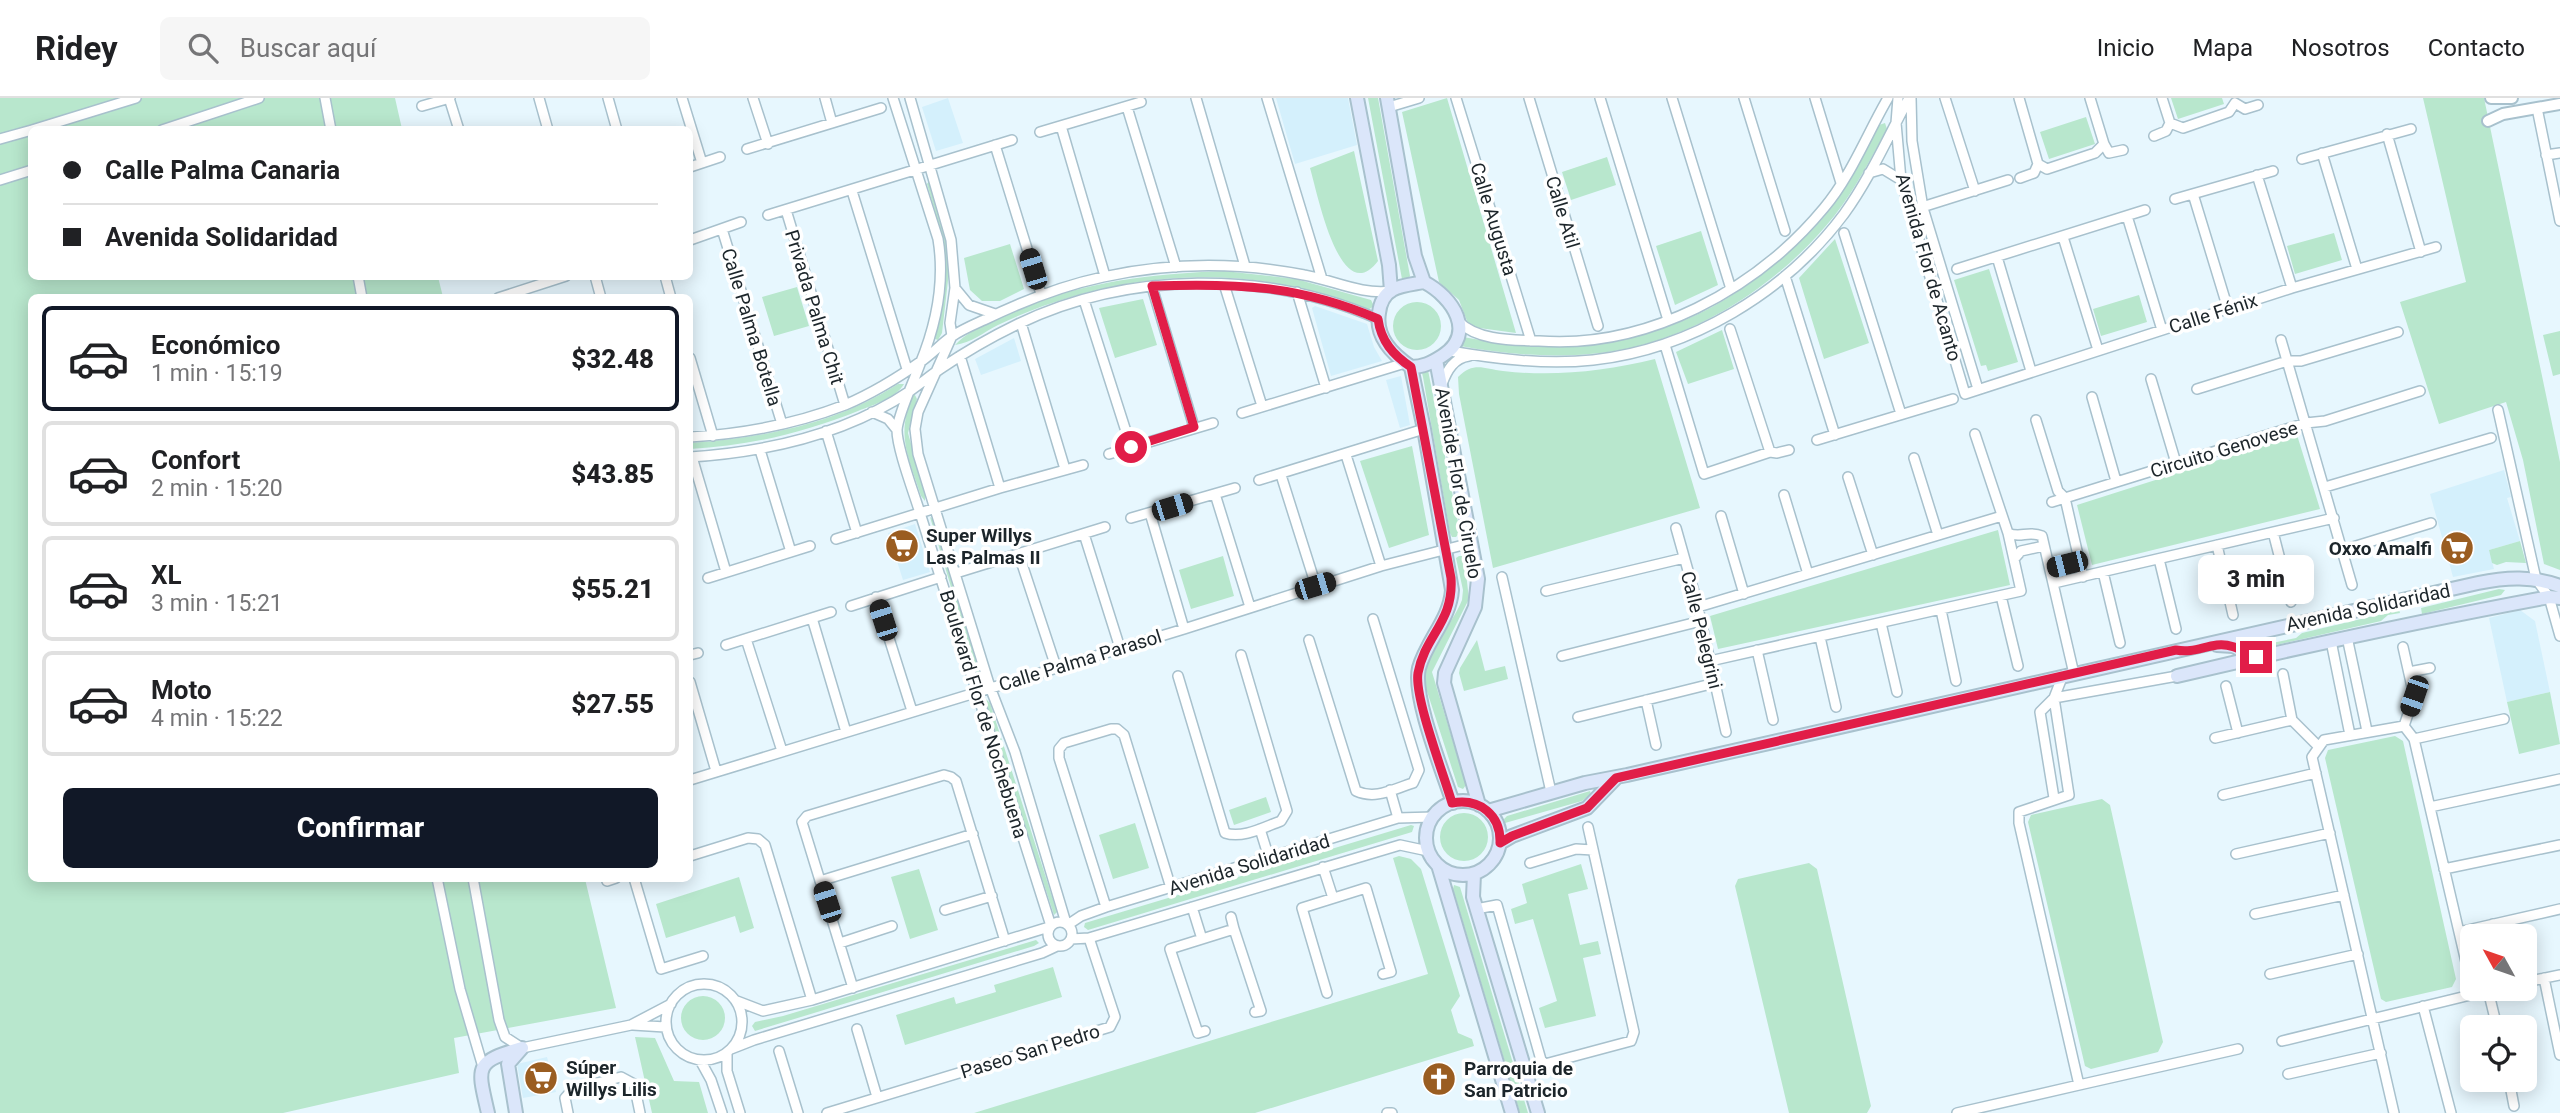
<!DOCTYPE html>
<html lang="es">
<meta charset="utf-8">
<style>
body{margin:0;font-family:Roboto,sans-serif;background:#f6f6f6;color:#202124;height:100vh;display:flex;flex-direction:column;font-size:26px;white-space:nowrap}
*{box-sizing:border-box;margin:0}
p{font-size:23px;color:#757577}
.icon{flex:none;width:38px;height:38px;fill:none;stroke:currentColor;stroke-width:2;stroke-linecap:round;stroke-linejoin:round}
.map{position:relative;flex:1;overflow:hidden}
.drawer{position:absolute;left:28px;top:196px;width:665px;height:588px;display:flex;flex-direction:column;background:#fff;border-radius:10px;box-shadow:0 4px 18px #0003}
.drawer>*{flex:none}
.guide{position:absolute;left:28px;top:28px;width:665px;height:154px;border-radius:10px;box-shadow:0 4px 18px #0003;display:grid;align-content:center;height:154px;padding:0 35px;background:#fff}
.needle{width:46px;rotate:310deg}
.fabs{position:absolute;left:2460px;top:826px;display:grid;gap:14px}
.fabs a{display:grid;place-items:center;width:77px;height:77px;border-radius:10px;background:#fff;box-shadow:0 4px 18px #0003;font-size:35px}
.end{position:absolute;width:32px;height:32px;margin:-16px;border:9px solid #e11d48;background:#fff;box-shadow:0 0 0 4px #fff}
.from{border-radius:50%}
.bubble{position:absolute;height:49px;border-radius:10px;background:#fff;box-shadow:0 4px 18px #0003;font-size:23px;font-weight:800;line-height:49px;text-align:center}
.car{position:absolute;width:21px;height:42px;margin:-21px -10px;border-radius:9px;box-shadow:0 0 5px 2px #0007;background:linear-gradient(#222 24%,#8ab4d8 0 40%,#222 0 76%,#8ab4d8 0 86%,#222 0)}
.guide b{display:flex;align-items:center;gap:24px;height:66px;font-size:26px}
.guide b+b{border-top:2px solid #e0e0e0}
.guide i{width:18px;height:18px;background:#202124}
ul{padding:12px 0 0;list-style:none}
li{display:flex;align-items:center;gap:21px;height:105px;margin:0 14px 10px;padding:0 21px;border:4px solid #e0e0e0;border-radius:10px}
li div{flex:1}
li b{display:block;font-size:26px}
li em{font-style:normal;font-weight:800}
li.active{border-color:#111827}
li>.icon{width:63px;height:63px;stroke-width:1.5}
.action{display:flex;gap:14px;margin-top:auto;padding:14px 35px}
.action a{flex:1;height:80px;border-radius:10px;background:#111827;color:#fff;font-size:28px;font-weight:800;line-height:80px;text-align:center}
header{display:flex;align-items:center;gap:42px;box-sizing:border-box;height:98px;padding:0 35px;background:#fff;border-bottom:2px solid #e0e0e0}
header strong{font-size:33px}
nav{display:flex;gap:38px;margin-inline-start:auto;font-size:24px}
.search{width:490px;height:63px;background:#f6f6f6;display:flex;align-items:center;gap:18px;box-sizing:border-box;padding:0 24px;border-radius:10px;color:#757577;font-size:26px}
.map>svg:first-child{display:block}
.built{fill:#d4f0fc}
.green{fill:#b8e7cd}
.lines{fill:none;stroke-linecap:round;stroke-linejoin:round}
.minor-casing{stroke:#a8c1cd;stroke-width:12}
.tertiary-casing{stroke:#a8c1cd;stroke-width:14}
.secondary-casing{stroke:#a8c1cd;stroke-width:16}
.minor{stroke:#fff;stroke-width:9}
.tertiary{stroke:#fff;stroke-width:10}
.secondary{stroke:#dbe6fa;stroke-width:12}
.route{stroke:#e11d48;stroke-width:9}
.labels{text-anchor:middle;stroke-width:7;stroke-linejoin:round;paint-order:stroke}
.street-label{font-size:19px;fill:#1c252a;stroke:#fff}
.poi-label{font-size:19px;font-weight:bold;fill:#1c252a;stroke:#fff;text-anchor:start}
</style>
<header>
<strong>Ridey</strong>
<div class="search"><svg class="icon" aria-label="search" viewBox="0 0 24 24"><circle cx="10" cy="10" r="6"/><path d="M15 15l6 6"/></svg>Buscar aquí</div>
<nav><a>Inicio</a><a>Mapa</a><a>Nosotros</a><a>Contacto</a></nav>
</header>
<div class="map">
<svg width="2560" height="1015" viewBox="0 0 2560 1015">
<rect width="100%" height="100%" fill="#e7f7fe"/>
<path class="built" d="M948,0L963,45L936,53L922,9Z
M1276,0H1348L1357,47L1295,66Z
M1315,208L1367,226L1374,249L1382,263L1331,278L1312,210Z
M1014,240L1021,263L981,277L975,261Z
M1401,278L1410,327L1400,330L1386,282Z
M2504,372L2511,399L2507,400L2520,443L2489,452L2494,471L2453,479L2430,396Z
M915,426L930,474L903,482L888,435Z
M2520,512L2535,523L2550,594L2507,604L2489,520Z
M547,959L556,994L523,1000L517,966Z"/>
<path class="green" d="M0,0H395L402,31L32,32V178L438,179L443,199L32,200V780L585,781L616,910L454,940L459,975L283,1015H0Z
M1368,0H1378L1410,178L1407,182L1402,181Z
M1447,0L1516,235L1472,229L1467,223L1459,202L1439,184L1402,14Z
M2171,0H2222L2224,6L2178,21Z
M2423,0H2484L2560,364V472L2544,466L2523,362L2506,304L2439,326L2400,204L2466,184Z
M2086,19L2095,46L2049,61L2040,34Z
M1885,25L1887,31C1871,60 1856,90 1835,117C1789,175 1721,224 1649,245C1592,263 1518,259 1460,248L1463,239C1583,261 1684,244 1778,163C1797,147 1816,130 1831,110C1850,85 1864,55 1879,27Z
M1354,53L1378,163C1340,213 1317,93 1310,70Z
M1607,59L1616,87L1571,102L1562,74Z
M929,83L946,140L950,165L942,235L938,242L935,241L946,165L943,141L927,86Z
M1701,133L1718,187L1675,207L1656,148Z
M2334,135L2342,162L2295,176L2287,148Z
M1835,141L1869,245L1824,261L1799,180Z
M1010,146L1024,191L1000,203H982L970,192L964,160Z
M1989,171L2018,264L1988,273L1986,267L1981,268L1954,182Z
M1224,173L1296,181L1371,202L1374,208L1368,212C1261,168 1151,170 1043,208C1028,214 1012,220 998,227C984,234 971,245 955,247C965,236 977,231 990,224C1063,186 1144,176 1224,173Z
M797,189L809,228L774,238L762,199Z
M2139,197L2147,224L2101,238L2093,211Z
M1143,201L1157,247L1115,260L1099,210Z
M1393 228a24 24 0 1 1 48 0a24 24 0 1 1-48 0Z
M1722,232L1734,271L1688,286L1676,254Z
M2560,233V276L2553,278L2543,237Z
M1655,261L1700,410L1493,470L1459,296L1458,279C1474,263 1484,271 1503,273C1555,279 1604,273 1655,261Z
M1428,272L1460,434L1456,439H1452L1450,435L1423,279L1422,275Z
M898,286H904C896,300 873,307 858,313C803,335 749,348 690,351V345C762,340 836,326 898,286Z
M914,295L917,301L908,335L925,396V403L921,398C908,358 895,336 914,295Z
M2297,337L2320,411L2092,467L2077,407Z
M1412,348L1429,437L1389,450L1360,363Z
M930,419L934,422L980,574L978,579Z
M1998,432L2010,487L1718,551L1710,518Z
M2520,443L2526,465L2506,464L2497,467L2492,465L2489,452Z
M1223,458L1234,498L1191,511L1179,472Z
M1459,458H1464L1469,501L1432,574L1466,687L1463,691L1458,689L1424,584C1424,553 1451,530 1462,502L1463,492L1456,460Z
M2499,491L2505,492L2501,497L2422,516L2421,510Z
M2399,512L2400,515L2388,517L2381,523L2267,549V546L2296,540L2302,535Z
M1477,542L1485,573L1505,568L1508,581L1464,593L1459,575L1460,570Z
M2550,594L2560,646L2519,656L2507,604Z
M986,601L990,605L1057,814L1054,817L985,605Z
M2395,638L2403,643L2456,881L2452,889L2386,904L2381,901L2325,660L2328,652Z
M1590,693L1591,696L1582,703L1505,725L1504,721L1507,718Z
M1266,699L1271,714L1234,727L1229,712Z
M2102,701L2110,707L2163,944L2158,954L2091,971L2085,968L2028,724L2031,717Z
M1440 739a24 24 0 1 1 48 0a24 24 0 1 1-48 0Z
M1135,725L1149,770L1113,781L1099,737Z
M1411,727L1414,728L1412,734L1088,832L1084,829L1085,825Z
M1399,758L1411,761L1421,771L1460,898L1451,912L1458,935L1472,941L1474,948L1255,1015H974L1428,876L1393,760Z
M1809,765L1817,771L1871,1008L1867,1015H1789L1735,788L1738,781Z
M1581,766L1588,791L1568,796L1580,847L1598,843L1601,856L1583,860L1596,918L1545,930L1539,910L1557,903L1533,821L1515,826L1511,811L1527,805L1522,786Z
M919,771L938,832L910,841L891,779Z
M739,779L754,830L740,835L735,818L666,840L656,806Z
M1454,787L1460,789L1528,1015H1520L1453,791Z
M1036,842L1039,845L1034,848L755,933L752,928L755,924L783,918Z
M1053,869L1062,899L905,947L896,917L954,899L956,906L996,894L994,887Z
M681 920a22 22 0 1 1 44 0a22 22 0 1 1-44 0Z
M635,939L655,940L674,983L699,984L708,1015H652Z"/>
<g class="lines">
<g class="minor-casing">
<path id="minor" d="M325,0L331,32
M449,0L459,32
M539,0L548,32
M608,0L617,32
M682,0L702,65
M753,0L768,46
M825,0L832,25
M893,0L938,141C945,183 936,227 920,266C914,283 898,316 897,332C897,351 914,395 920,415L1051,828
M910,0L951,142L955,190L950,225L952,238L918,314L915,331L918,356L990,589L1015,654L1066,825
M1196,0L1245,168
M1267,0L1322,181
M1456,0L1531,243
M1529,0L1598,228
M1600,0L1668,222
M1672,0L1731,191
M1744,0L1785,133
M1815,0L1841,85
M1898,0L1896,25L1901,82L1965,296L2292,190L2436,149
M1911,0L1912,43L1923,110L1978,291
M1945,0L1975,93
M2019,0L2038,66
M2090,0L2104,46
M2162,0L2170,25
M422,8L450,0
M1127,9L1176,169
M1389,9L1419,0
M2537,10L2560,123
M1061,28L1105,178
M32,32L136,0
M162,32L259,0
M1040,34L1141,4
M2387,36L2421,154
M2154,38L2166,33L2170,25L2183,30L2229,14L2235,5L2245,11L2258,7
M0,41L32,32
M995,47L1041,196
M747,51L881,10
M2322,55L2357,171
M2546,57L2560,55
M2302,61L2411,31
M690,69L720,59
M1869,75L1883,71L1901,82
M2257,77L2292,190
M2020,80L2034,75L2038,66L2047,71L2095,55L2104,46L2109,55L2123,52
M0,82L32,72
M852,93L907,271
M2193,96L2228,211
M2175,101L2273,73
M1919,110L2008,82
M786,112L845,307
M768,117L1012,42
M2127,118L2162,232
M722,131L782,326
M1844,135L1901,316
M2063,139L2098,252
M690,142L741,124
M1997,159L2031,273
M1957,171L2145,112
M358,178L362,200
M595,178L601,200
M665,178L671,200
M1785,178L1835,337
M1224,186L1262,308
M1152,189L1194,329
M955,190L969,207L995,216
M1297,194L1326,290
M498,200L566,178
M1084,202L1131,349
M1459,224C1478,243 1514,242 1539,243C1647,251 1756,192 1824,110C1851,78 1867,36 1888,0
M1021,225L1065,371
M1730,231L1770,354
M2281,242L2352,487
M1665,247L1704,376L1770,354L1777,355L1789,352
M1450,253C1497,261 1545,267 1593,262C1691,251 1785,195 1844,116C1870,80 1888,39 1909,0
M960,258L1000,390
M690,260L713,338
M2151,281L2176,365
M1442,286C1447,272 1454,260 1469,258
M2197,291L2287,263H2301L2398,234
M2092,299L2116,383
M2498,312L2536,481L2549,499L2560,538
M872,314L888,321L897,332
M1242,315L1405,265
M2036,322L2058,393L2065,400L2052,404
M826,333L857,435
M690,339C742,336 796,326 845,307C871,296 899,279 923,262C933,255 941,246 951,239C961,232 973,227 984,222C1023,203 1061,188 1103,179C1168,165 1238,164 1304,177C1333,182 1361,197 1391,193
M1817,342L1953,301
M760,352L791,454
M1109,356L1213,325
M1346,357L1381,468
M690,359C766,354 846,336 910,293C920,286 930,278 940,271C965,254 991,239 1018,226C1128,173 1267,172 1378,221
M692,359L726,474
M1914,360L1938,437
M1281,377L1316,488
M1848,379L1873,457
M1259,382L1424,331
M2325,389L2491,340
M1215,396L1250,509
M1784,397L1808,476
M1150,415L1184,531
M1721,418L1744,496
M1131,420L1235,390
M1676,430L1696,501L1726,634
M2273,434L2291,504
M2008,435C2020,441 2028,432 2042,438L2074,576
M1084,436L1120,550
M836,441L1000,390L1083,367
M2217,447L2233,517
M2343,452L2431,425
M1019,457L1056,569
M2014,461L2021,453L2044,448
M2159,461L2176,531
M2050,470L2080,462
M2103,474L2120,545
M956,475L1105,429
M1502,479L1551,694
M2083,479L2065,400L2306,325L2325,323L2420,293
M708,480L810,448
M2054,485L2334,420
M1546,493L1684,460
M2001,498L2018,568
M876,499L912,613
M851,508L941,479
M1698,509L2002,418
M1941,512L1956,583
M812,520L846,634
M1881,525L1897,594
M1820,539L1836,609
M2347,539L2367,633
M746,541L782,653
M1309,542L1356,693C1376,702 1393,691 1413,685L1419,672L1373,521
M2331,543L2350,637
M726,547L831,514
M2403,549L2414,598L2404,628
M1757,552L1773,622
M690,557L698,555
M1562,558L1701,523
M1710,563L2021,493L2008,435L1975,336
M2409,574L2430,570
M2283,576L2292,622L2318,648
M1178,578L1225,735C1243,741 1264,729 1281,723L1287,713L1241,557
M690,584L716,673
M2226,588L2238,635
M1646,602L1656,647
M1578,619L1715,585
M2215,640L2292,622
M2414,641L2504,621
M690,682L1184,531L1381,468L1471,445
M1390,692L1398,720
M2223,697L2316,675
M2054,700L2040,614L2054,600L2177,578
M2430,709L2560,681
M1260,731L1269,760
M2236,756L2330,735
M690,758L748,740L758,741L765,747L812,902
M1530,765L1576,751L1593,752
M1323,769L1333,800
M2444,771L2560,747
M437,780L460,891L483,969
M473,780L499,922L505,939L522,950L631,927L671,906
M634,780L661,871L703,858
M607,783L616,780
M820,783L973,736
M1106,809L1059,660V651L1064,645L1111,631H1117L1124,637L1171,790
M1192,809L1202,841
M1476,811L1497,807L1541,962L1545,966L1631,943L1634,934L1588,729
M945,812L992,798
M2255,816L2344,797
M1231,819L1234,831
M1048 836a12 12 0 1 1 24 0a12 12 0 1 1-24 0Z
M1069,826L1081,818L1106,809L1398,720L1433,719
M2493,826L2495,838
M2459,834L2560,811
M1071,841L1089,840L1400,747L1428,753
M840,845L892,828
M2270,876L2358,856
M2544,880L2560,957
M2525,884L2560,877
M666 924a38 38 0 1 1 76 0a38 38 0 1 1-76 0Z
M853,890L802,724L807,718L944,677L951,679L956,683L1005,843
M2488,892L2497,929
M1327,895L1302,810L1366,790L1391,874L1383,876
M737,903L763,913L812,902L1049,829
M2423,908L2451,1015
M633,927L665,929
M857,931L877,999
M1205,933L1198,935L1170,851L1234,831L1261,913L1255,914
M2282,943L2495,891
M731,951L754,942L1042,855L1057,848
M779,953L798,1015
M727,956V973L740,1015
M700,962L711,982L722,1015
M2288,976L2381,955
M2509,982L2514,1008
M2079,987L2238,951
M568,1015L565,1000L573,991L621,979L634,986L640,1015
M827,1015L1110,929L1115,919L1089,840
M1387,1015H1392
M1957,1015L2079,987L2019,725V714L2069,697L2054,600L2063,577
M2394,1015L2312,659L2324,642L2404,628L2414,641L2473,894"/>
</g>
<g class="tertiary-casing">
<path id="tertiary" d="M2491,0H2512
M2488,23L2503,16L2560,6"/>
</g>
<g class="secondary-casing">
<path id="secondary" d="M1357,0L1389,167L1391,193
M1387,0L1415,158L1424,184
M1424,184C1453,199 1477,236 1442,258C1431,265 1423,269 1411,269C1392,256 1375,239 1379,215C1380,206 1384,197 1392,192C1401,187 1414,186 1424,184Z
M1436,262L1478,481L1475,509L1445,575L1444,585L1479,707
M1411,269L1424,331L1452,492C1450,521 1427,542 1419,570C1412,598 1443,674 1453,705
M2217,547L2233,548L2256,559
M2177,578C2300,549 2424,522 2549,499L2560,500
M1426 740a37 37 0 1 1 74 0a37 37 0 1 1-74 0Z
M1488,713L1585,685L1627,677L2478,485C2507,479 2532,478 2560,488
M1500,745L1512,738L1587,710L1616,680
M1438,767L1512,1015
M1474,776L1473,799L1538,1015
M488,1015C477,968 474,964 522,950
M516,1015L508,966L522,950"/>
</g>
<use href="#minor" class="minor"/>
<use href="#tertiary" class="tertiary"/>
<use href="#secondary" class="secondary"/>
</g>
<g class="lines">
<path class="route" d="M1131,349L1194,329L1152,188C1236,185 1299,187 1378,221C1381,243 1393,257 1411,269L1451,480C1454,524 1425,537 1418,575C1414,599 1444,677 1452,705C1480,700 1501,717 1500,745L1512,738L1587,710L1616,680L2176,552C2192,555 2202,549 2217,547C2231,545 2243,553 2256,559"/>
</g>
<defs>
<g id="supermarket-disc" transform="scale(1.75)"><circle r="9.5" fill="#9a5d21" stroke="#fff"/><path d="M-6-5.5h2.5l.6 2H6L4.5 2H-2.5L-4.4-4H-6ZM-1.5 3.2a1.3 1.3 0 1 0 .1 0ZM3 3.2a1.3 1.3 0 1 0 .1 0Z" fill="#fff"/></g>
<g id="church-disc" transform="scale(1.75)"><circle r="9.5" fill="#9a5d21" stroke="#fff"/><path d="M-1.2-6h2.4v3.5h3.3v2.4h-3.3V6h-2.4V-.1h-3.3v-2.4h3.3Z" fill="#fff"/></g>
</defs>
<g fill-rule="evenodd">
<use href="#supermarket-disc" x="902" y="448"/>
<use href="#supermarket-disc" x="2457" y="450"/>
<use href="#supermarket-disc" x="541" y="980"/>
<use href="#church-disc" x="1439" y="981"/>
</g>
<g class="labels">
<g class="street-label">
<text transform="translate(1563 114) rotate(73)" y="7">Calle Atil</text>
<text transform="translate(1494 121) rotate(73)" y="7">Calle Augusta</text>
<text transform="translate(1929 169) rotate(74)" y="7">Avenida Flor de Acanto</text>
<text transform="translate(815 209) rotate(73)" y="7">Privada Palma Chit</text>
<text transform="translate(2213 215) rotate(-18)" y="7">Calle Fénix</text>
<text transform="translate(752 229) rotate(73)" y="7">Calle Palma Botella</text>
<text transform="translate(2224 351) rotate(-17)" y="7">Circuito Genovese</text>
<text transform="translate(1459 385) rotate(80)" y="7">Avenide Flor de Ciruelo</text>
<text transform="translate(2368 509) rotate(-12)" y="7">Avenida Solidaridad</text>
<text transform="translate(1702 532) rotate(76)" y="7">Calle Pelegrini</text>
<text transform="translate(1080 562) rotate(-17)" y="7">Calle Palma Parasol</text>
<text transform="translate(984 616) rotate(73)" y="7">Boulevard Flor de Nochebuena</text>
<text transform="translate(1249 766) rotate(-17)" y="7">Avenida Solidaridad</text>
<text transform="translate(1030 953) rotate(-17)" y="7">Paseo San Pedro</text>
</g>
<g class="poi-label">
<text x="926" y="444">Super Willys<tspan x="926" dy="22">Las Palmas II</tspan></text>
<text x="2432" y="457" text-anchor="end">Oxxo Amalfi</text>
<text x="566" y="976">Súper<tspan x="566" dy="22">Willys Lilis</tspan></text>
<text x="1464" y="977">Parroquia de<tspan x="1464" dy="22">San Patricio</tspan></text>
</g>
</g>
</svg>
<div class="fabs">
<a><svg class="needle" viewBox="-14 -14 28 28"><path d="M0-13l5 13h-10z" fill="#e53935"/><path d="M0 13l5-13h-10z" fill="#757577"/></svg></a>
<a><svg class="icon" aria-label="locate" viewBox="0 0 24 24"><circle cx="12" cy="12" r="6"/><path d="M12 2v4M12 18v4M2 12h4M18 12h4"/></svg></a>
</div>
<i class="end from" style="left:1131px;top:349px"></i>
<i class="end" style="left:2256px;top:559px"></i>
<div class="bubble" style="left:2198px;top:457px;width:116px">3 min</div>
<i class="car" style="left:1033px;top:171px;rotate:343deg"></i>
<i class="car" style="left:1172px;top:409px;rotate:73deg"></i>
<i class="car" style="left:2067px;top:466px;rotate:256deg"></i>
<i class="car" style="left:1315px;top:488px;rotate:73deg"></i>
<i class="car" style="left:883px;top:522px;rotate:342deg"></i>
<i class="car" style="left:2414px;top:598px;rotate:199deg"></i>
<i class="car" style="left:827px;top:804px;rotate:342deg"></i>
<div class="guide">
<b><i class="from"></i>Calle Palma Canaria</b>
<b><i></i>Avenida Solidaridad</b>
</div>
<section class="drawer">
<ul>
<li class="active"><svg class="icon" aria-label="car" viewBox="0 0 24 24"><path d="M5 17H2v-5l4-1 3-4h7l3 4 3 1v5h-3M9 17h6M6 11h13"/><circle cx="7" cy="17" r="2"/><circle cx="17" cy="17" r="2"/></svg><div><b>Económico</b><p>1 min · 15:19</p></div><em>$32.48</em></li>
<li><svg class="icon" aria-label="car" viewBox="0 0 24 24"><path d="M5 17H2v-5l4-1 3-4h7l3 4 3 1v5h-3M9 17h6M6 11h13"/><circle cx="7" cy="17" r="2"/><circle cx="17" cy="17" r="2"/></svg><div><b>Confort</b><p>2 min · 15:20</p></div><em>$43.85</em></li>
<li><svg class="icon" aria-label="car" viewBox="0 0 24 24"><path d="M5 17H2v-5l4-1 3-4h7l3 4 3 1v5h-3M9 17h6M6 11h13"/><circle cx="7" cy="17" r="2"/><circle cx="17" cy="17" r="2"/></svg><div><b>XL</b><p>3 min · 15:21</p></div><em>$55.21</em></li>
<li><svg class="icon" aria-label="car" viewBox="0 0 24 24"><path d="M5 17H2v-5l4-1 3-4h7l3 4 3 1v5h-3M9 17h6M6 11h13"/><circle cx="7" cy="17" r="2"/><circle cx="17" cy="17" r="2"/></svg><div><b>Moto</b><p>4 min · 15:22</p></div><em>$27.55</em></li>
</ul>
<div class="action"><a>Confirmar</a></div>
</section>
</div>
